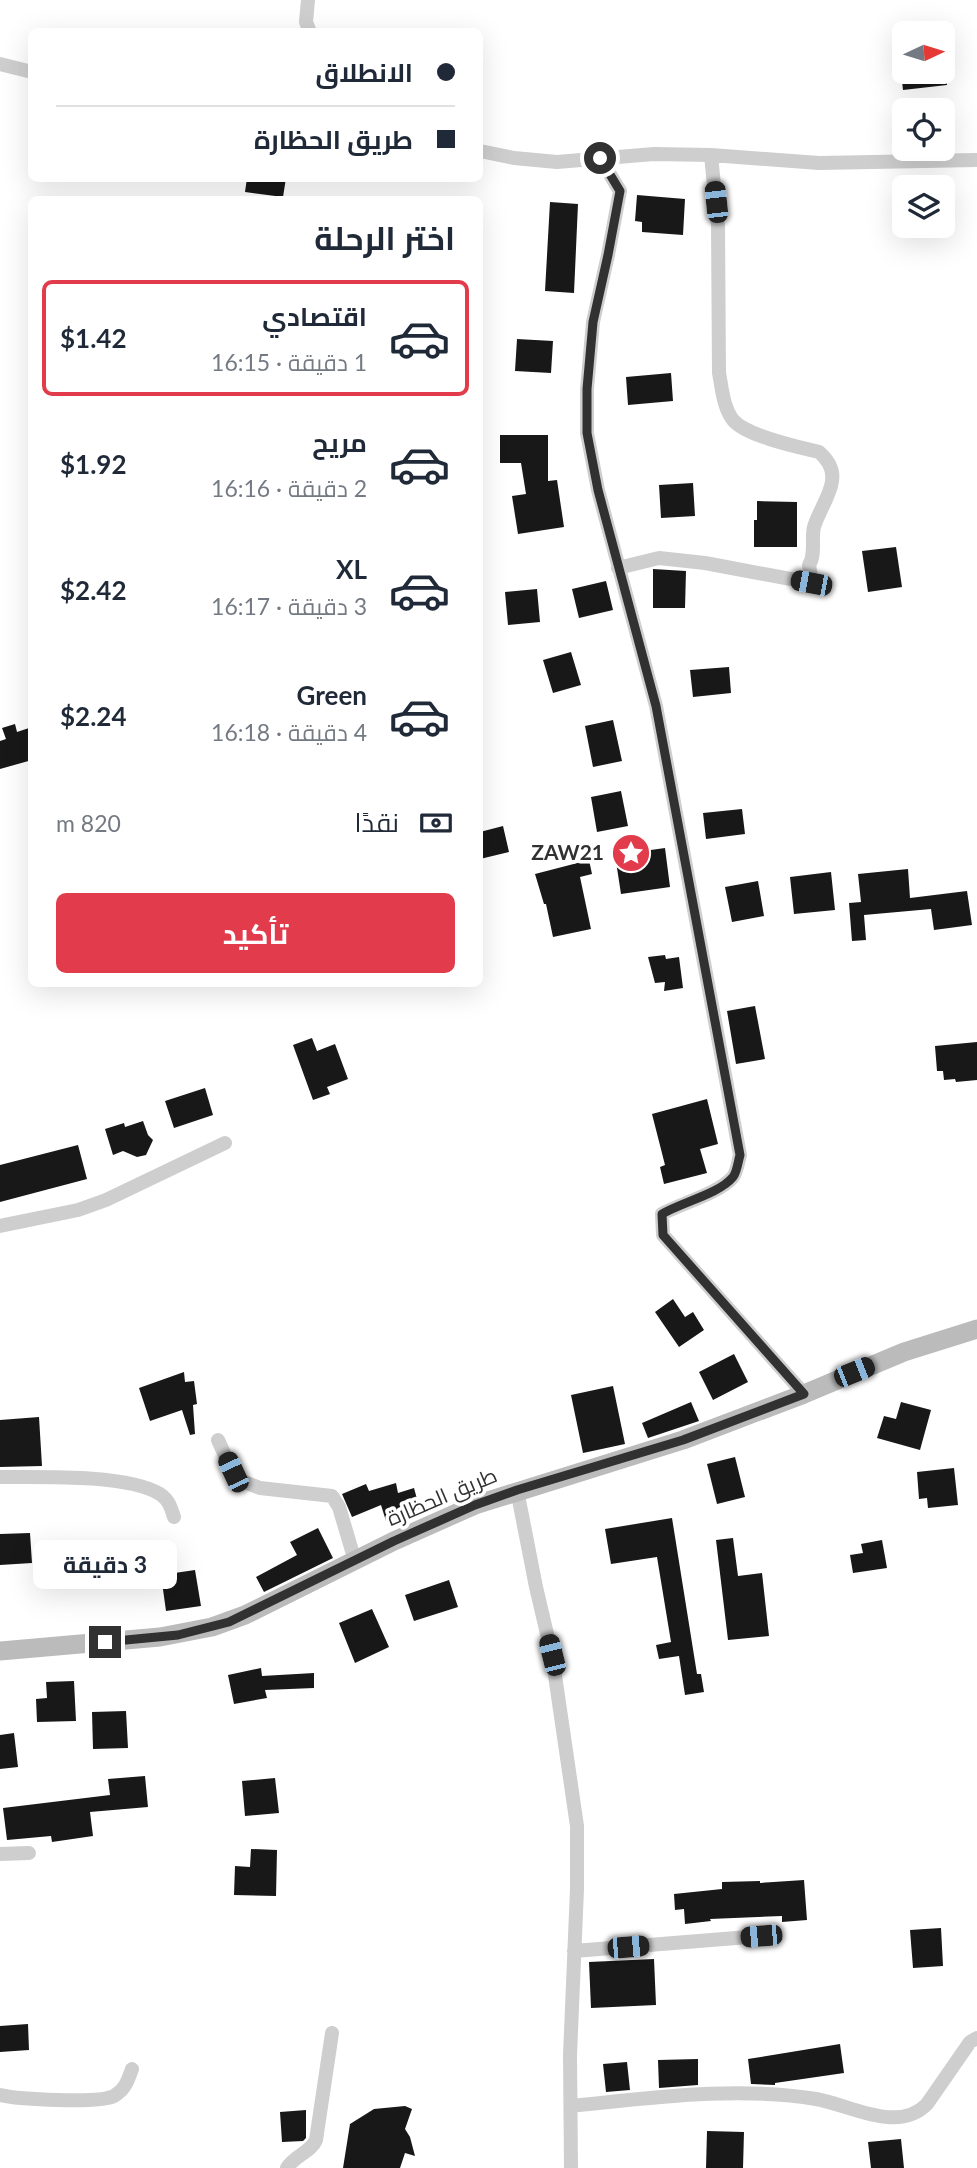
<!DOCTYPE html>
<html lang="ar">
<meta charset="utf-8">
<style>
body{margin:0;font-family:Lato,Cairo,sans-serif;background:#f6f6f7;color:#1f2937;direction:rtl;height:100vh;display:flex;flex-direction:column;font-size:26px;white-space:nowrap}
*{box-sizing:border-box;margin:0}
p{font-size:23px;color:#747a83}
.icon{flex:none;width:38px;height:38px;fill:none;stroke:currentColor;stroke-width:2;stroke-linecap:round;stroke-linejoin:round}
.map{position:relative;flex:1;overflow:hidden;direction:ltr}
.drawer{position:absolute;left:28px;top:196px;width:455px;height:791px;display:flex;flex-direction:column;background:#fff;border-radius:10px;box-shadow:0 7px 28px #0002;direction:rtl}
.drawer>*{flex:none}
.hud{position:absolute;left:28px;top:28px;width:455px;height:154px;border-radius:10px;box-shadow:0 7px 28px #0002;direction:rtl;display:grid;align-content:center;height:154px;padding:0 28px;background:#fff}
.needle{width:46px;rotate:86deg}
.tools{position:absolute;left:892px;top:21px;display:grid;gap:14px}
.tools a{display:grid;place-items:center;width:63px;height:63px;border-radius:10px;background:#fff;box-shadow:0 7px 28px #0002;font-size:35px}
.end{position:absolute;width:32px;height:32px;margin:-16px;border:9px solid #313131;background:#fff;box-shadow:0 0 0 4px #fff}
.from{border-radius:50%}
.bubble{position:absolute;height:49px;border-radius:10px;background:#fff;box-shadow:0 7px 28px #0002;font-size:23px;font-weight:700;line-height:49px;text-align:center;direction:rtl}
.car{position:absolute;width:21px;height:42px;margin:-21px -10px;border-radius:9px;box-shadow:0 0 5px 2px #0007;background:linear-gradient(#222 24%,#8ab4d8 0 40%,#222 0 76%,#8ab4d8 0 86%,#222 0)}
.hud b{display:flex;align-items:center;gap:24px;height:66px;font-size:26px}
.hud b+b{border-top:2px solid #e0e1e3}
.hud i{width:18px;height:18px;background:#1f2937}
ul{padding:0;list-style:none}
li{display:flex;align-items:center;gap:21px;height:116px;margin:0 14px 10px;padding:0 14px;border:4px solid transparent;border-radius:10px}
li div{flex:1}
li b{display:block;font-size:26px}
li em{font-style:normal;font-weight:700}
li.on{border-color:#e13b4c}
li>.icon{width:63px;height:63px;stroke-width:1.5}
h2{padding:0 28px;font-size:32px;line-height:84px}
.pay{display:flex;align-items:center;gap:18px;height:77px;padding:0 28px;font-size:26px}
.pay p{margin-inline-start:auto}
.primary-button{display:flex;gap:14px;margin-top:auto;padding:14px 28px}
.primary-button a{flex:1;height:80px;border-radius:10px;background:#e13b4c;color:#fff;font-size:28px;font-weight:700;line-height:80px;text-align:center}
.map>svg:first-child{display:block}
.building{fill:#181818}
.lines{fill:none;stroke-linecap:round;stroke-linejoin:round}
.street{stroke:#cecece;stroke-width:14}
.secondary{stroke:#bbb;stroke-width:19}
.route{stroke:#313131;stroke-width:9}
.labels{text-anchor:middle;stroke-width:7;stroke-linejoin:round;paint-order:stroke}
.poi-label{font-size:21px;font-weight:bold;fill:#313131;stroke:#fff;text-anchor:end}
.street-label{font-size:21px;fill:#313131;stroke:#fff}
</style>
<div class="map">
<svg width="977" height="2168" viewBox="0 0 977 2168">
<rect width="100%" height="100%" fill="#fff"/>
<path class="building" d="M901,72H946L947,85L903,90Z
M247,178H286L283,197L245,192Z
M637,195L685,199L683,235L642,232V222L635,221Z
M550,202L578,204L574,293L545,291Z
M517,339L553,341L551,373L515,371Z
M671,373L673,401L628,405L626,377Z
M500,435H548V481L557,480L564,527L518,534L512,496L526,494L521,463H500Z
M693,483L695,516L661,518L659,485Z
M757,501L797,502V547H754V520H757Z
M896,547L902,587L868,592L862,551Z
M653,569L686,571L685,608H653Z
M606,581L613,610L579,618L572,589Z
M537,589L540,622L508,625L505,592Z
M571,652L581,685L553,693L543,660Z
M729,667L731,693L693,697L690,670Z
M613,720L622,761L593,767L585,726Z
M15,724L17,732L32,727V760L0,769V741L6,739L2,728Z
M621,791L628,826L597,832L591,797Z
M742,809L745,834L706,839L703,813Z
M503,826L509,852L480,859V832Z
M665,848L670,887L621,894L615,855Z
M589,860L592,874L580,877L591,929L553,937L546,904H544L535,874Z
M908,869L910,898L967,891L972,925L934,930L931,909L864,915L866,940L852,941L849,903L861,902L858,874Z
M831,872L835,910L794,914L790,877Z
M758,881L764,916L732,922L725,887Z
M665,955L666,959L679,957L683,988L664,991L665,982L655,983L648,957Z
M755,1006L765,1059L736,1064L727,1011Z
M312,1038L317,1051L335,1044L348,1079L327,1087L330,1094L313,1100L293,1045Z
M977,1042V1080L956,1082L955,1079L944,1080L943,1071H937L935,1046Z
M205,1088L213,1115L174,1128L165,1101Z
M707,1099L718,1144L700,1149L707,1173L664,1184L660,1167L665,1165L652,1114Z
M143,1121L148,1135L153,1140L146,1155L137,1157L123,1151L113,1155L105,1129L124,1123L125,1127Z
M78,1145L87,1179L0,1202V1165Z
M673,1299L685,1317L693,1312L704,1330L679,1347L655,1312Z
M734,1354L748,1382L713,1400L699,1372Z
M184,1372L185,1382L194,1381L197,1404L193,1405L195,1434L190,1435L182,1410L150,1421L139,1388Z
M613,1386L625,1444L583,1453L571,1395Z
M691,1402L699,1421L648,1438L642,1423Z
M901,1402L931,1410L920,1450L877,1438L884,1416L896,1419Z
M39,1417L42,1466L0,1467V1420Z
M735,1457L745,1497L717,1504L707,1464Z
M954,1468L958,1505L928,1508L927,1498L919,1499L917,1472Z
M396,1483L398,1493L414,1488L420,1510L386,1521L381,1505L352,1517L342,1494L366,1484L369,1491Z
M672,1518L697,1674H701L704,1692L685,1695L679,1656L659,1659L656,1645L671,1642L657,1557L611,1564L605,1529Z
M318,1528L333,1558L264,1592L256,1577L297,1555L290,1542Z
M30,1533L32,1563L0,1565V1534Z
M733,1538L738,1576L762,1573L769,1636L728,1640L716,1540Z
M882,1540L887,1568L853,1573L850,1555L863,1553L861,1544Z
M195,1570L201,1606L166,1611L161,1575Z
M449,1580L458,1607L414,1621L405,1595Z
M372,1609L389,1647L355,1663L339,1623Z
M261,1668L262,1676L314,1673V1688L265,1690L267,1698L234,1704L228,1675Z
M74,1681L76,1721L37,1722L36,1699L47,1698L46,1682Z
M126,1711L128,1748L93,1749L92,1712Z
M14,1733L18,1767L0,1769V1735Z
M145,1776L148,1807L90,1812L93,1836L52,1842L51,1836L7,1840L3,1808L110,1795L108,1779Z
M275,1778L279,1813L245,1816L242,1781Z
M251,1849L277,1850L276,1896L234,1895L235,1866L250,1867Z
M804,1880L807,1920L782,1922V1916L710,1919L711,1921L685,1924L684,1909L675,1910L674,1894L722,1889V1882L760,1881V1883Z
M941,1928L943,1966L913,1968L910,1930Z
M654,1959L656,2005L591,2008L589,1962Z
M28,2024L29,2050L0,2052V2026Z
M840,2044L844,2073L775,2083V2085L751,2084L748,2059Z
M698,2059V2085L659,2088L658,2060Z
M627,2062L630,2090L606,2092L603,2064Z
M405,2106L412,2109L405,2129L410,2137L415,2156L405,2153L400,2168H343L350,2124L374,2109Z
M306,2110V2138L303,2141L282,2142L280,2112Z
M707,2131L744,2132L743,2168H706Z
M901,2139L904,2168H871L868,2142Z"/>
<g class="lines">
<path class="street" d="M308,0L306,22L310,32
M0,64L32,72
M480,151L514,158L557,162L654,154L711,155L819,163L977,160
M600,158L620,191L608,255L593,322L587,389V433L598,490L656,706L740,1155C738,1162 737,1172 733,1177C718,1194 682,1203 662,1214L663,1235L804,1394
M618,568L659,558L705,563L812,583L809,565C816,555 811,539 814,527C818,513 831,494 832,481C834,469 827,459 819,452C798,447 746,436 733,420C723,407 722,388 719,373L718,226L711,155
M0,1226L78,1210L106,1200L225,1143
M218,1440L233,1473L242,1481L260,1488L332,1496L339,1507L355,1561
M0,1477C40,1477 127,1474 160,1494C169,1500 171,1508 174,1517
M517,1490L536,1587L552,1655L577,1826V1889L570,2055L571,2168
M0,1854L29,1853
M574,1951L761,1936
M0,2095C19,2099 98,2104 114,2096C125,2090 128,2080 132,2069
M571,2106C651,2098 736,2086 816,2099C851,2105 898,2134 927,2104L970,2042L977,2038
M287,2168C295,2155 311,2152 316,2140L332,2033"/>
<path class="secondary" d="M0,1651L160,1637L212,1627L245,1615L394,1541L475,1505L683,1440L804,1394L904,1352L977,1329"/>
</g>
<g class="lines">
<path class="route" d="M105,1642L178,1635L229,1622L394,1541L475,1505L517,1490L683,1440L804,1394L663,1235L662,1214C682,1202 719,1194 733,1177C737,1172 738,1162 740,1155L656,706L598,490L587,433V389L593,322L608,255L620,191L600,158"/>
</g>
<defs>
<g id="sight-disc" transform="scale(2.0125)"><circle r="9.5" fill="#e13b4c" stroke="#fff"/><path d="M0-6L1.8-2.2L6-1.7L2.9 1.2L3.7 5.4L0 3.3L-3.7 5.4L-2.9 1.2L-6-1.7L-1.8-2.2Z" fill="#fff"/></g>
</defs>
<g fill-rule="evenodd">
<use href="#sight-disc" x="631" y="853"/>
</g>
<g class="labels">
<g class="poi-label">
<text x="604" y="860">ZAW21</text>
</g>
<g class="street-label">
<text transform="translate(442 1497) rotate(-23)" y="7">طريق الحظارة</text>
</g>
</g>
</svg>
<div class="tools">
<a><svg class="needle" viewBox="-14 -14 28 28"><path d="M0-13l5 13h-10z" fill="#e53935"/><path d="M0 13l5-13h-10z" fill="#747a83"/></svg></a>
<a><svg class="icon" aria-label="locate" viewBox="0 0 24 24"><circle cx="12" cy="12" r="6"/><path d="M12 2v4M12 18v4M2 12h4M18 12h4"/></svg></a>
<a><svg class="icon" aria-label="layers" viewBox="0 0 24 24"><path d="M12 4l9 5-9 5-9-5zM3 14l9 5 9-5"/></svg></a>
</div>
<i class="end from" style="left:600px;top:158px"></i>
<i class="end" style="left:105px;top:1642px"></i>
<div class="bubble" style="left:33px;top:1540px;width:144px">3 دقيقة</div>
<i class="car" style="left:716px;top:202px;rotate:354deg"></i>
<i class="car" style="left:811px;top:583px;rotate:281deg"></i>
<i class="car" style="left:854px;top:1372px;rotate:68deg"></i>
<i class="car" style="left:233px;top:1472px;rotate:335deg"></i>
<i class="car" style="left:552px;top:1655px;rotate:346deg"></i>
<i class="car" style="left:761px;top:1936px;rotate:265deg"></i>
<i class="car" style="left:628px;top:1947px;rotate:85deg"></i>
<div class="hud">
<b><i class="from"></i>الانطلاق</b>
<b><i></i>طريق الحظارة</b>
</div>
<section class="drawer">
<h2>اختر الرحلة</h2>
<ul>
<li class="on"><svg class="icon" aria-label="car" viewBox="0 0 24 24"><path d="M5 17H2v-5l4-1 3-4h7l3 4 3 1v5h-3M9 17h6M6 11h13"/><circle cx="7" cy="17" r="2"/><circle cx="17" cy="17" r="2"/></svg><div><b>اقتصادي</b><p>1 دقيقة · 16:15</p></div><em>$1.42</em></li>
<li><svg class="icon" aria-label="car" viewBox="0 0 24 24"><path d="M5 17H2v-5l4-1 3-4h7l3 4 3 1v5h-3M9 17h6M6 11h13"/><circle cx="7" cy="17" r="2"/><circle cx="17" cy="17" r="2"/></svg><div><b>مريح</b><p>2 دقيقة · 16:16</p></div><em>$1.92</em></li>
<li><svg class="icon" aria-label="car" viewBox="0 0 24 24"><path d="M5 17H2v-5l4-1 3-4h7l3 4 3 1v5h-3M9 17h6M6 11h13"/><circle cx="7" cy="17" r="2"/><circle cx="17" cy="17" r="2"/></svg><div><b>XL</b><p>3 دقيقة · 16:17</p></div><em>$2.42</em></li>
<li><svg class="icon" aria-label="car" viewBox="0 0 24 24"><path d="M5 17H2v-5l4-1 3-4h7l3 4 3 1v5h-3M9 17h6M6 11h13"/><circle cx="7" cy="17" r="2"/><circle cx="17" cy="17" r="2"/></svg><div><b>Green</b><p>4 دقيقة · 16:18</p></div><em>$2.24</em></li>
</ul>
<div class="pay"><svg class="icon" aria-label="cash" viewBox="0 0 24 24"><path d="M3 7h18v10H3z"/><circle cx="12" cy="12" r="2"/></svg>نقدًا<p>820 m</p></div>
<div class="primary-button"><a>تأكيد</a></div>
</section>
</div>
